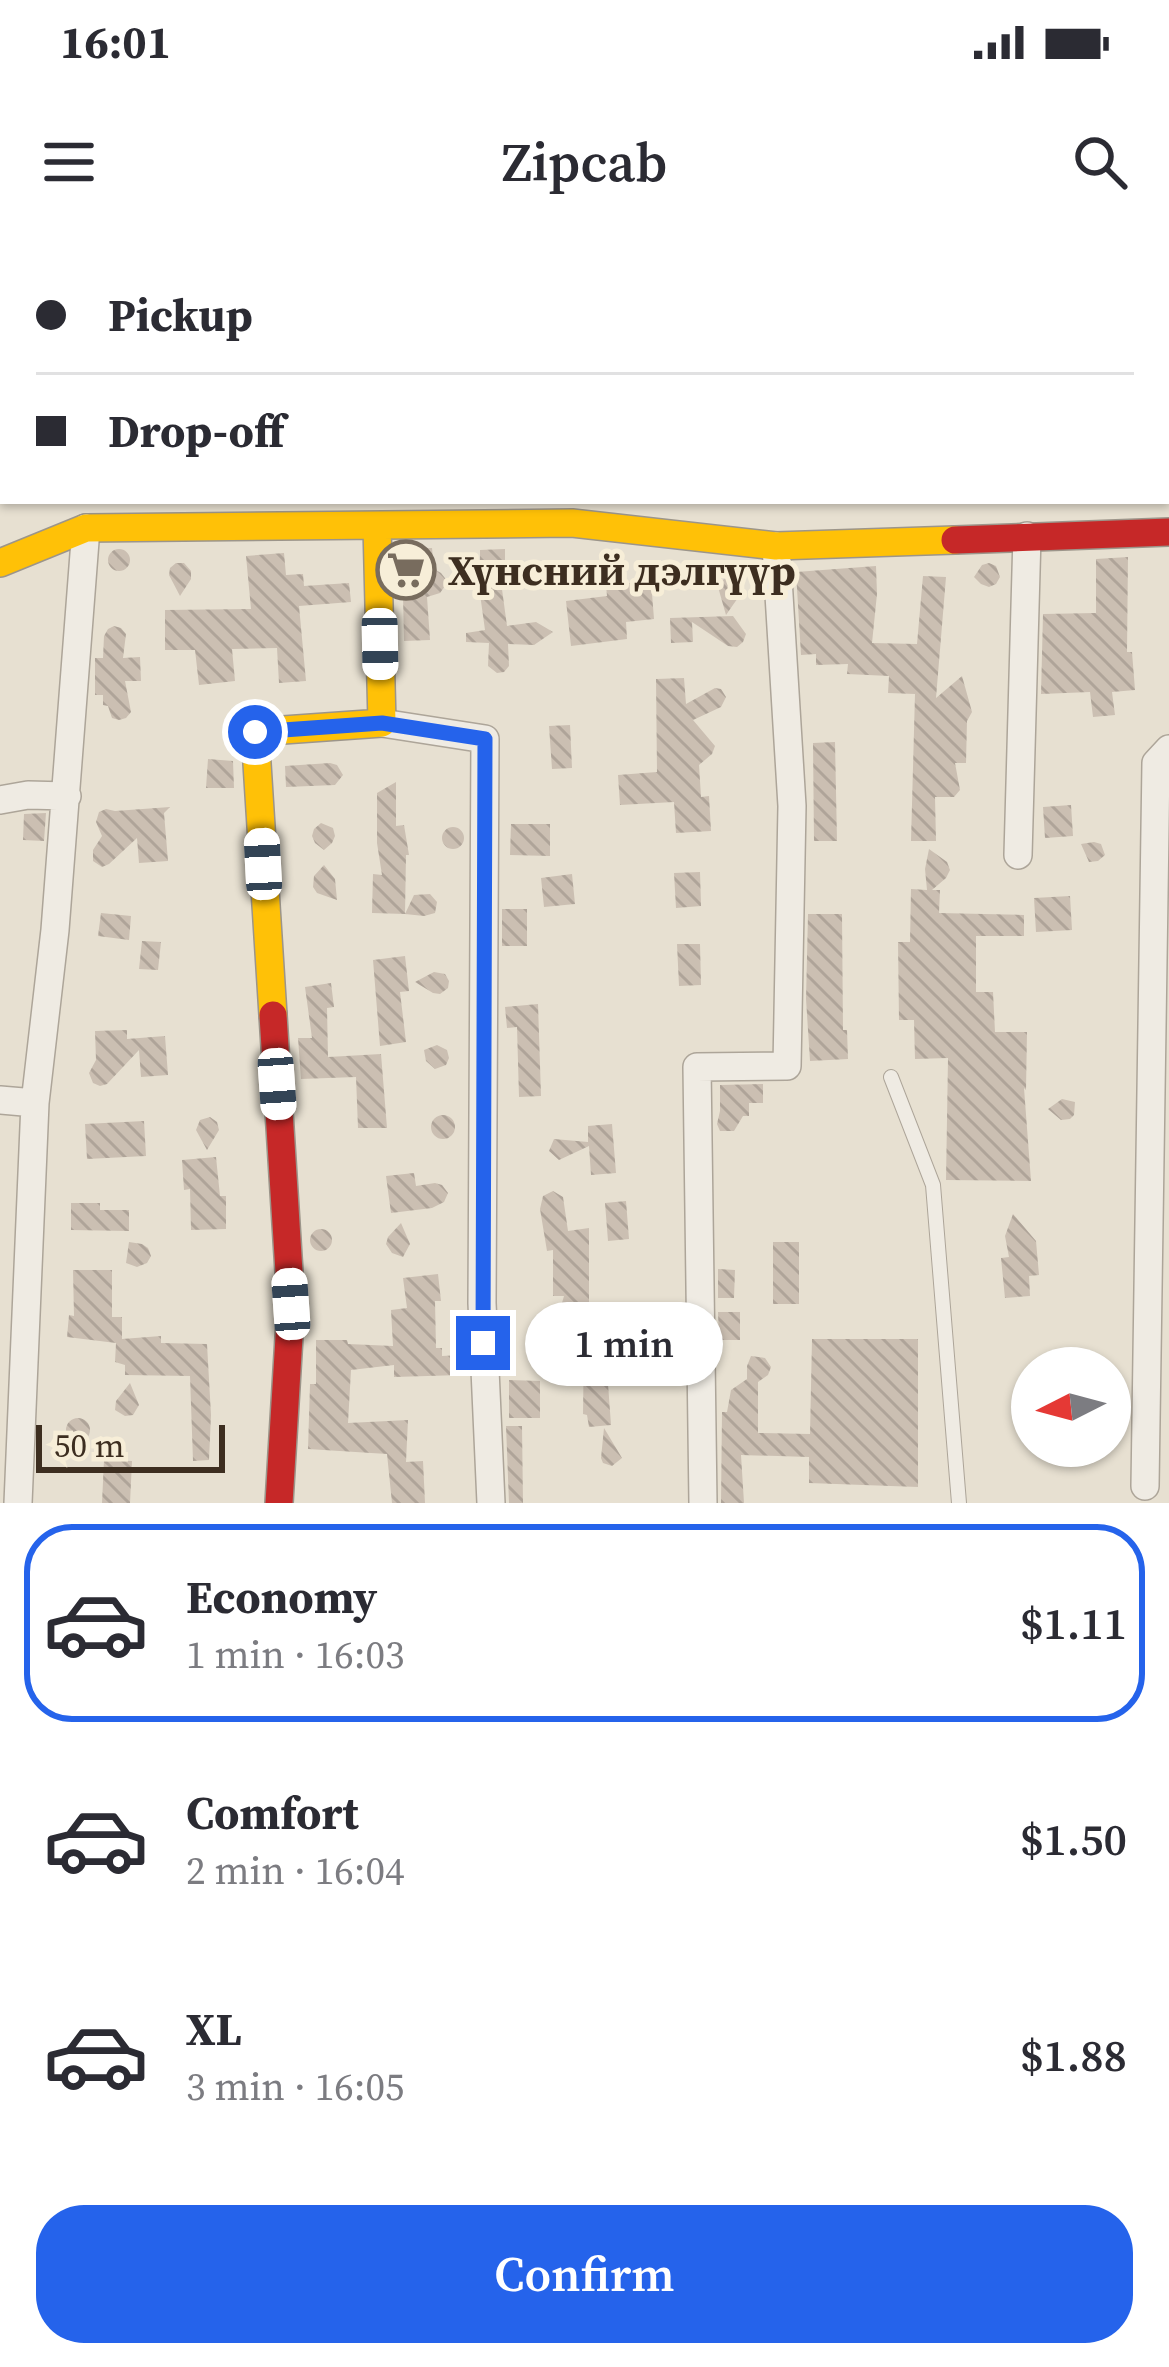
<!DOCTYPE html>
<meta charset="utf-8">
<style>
body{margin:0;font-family:"Source Serif 4",serif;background:#f2f2f3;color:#2b2b33;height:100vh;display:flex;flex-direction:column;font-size:45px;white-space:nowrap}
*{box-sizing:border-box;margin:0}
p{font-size:39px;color:#7c7c81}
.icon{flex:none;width:66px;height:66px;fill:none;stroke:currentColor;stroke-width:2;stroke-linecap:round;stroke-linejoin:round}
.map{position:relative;height:1263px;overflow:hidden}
.details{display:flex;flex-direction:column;background:#fff;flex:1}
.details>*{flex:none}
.top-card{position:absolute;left:0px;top:0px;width:1170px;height:264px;box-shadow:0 3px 9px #0004;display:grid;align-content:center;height:264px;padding:0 36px;background:#fff}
.needle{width:78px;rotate:264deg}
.tools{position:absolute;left:1011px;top:1107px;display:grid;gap:24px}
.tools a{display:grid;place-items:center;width:120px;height:120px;border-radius:50%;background:#fff;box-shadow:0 3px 9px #0004;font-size:60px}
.scale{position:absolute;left:36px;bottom:30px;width:189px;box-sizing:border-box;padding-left:12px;border:6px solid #3d2e20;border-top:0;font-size:33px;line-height:42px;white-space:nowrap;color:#3d2e20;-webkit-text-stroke:9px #f7eed8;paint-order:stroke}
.end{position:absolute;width:54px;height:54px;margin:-27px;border:15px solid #2563eb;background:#fff;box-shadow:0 0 0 6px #fff}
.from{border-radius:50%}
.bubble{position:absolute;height:84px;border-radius:42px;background:#fff;box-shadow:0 3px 9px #0004;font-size:39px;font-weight:600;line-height:84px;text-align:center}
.car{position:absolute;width:36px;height:72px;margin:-36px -18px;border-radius:15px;box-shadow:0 0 9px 3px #0007;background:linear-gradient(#fff 24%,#345 0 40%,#fff 0 76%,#345 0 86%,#fff 0)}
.top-card b{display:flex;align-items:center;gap:42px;height:114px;font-size:45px}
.top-card b+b{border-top:3px solid #e1e1e2}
.top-card i{width:30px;height:30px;background:#2b2b33}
ul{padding:21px 0 0;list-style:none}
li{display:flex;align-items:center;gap:36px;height:198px;margin:0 24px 18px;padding:0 12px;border:6px solid transparent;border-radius:48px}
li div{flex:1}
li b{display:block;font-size:45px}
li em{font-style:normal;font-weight:600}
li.selected{border-color:#2563eb}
li>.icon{width:108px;height:108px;stroke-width:1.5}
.action{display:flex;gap:24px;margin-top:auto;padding:24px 36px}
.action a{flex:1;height:138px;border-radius:48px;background:#2563eb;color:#fff;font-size:48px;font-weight:600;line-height:138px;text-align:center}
.status{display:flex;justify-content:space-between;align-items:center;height:84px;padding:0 60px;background:#fff;direction:ltr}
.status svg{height:33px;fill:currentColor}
header{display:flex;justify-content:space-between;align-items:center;height:156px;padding:0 36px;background:#fff;font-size:54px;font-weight:600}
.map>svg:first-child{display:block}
.building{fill:url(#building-back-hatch)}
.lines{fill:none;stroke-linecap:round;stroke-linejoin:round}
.lane-casing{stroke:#ada599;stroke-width:16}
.street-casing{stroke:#ada599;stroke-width:30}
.slow-casing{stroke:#9c958a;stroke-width:30}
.jam-casing{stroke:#9c958a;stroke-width:30}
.lane{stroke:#efebe3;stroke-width:14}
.street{stroke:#efebe3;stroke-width:27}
.slow{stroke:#ffc107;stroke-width:27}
.jam{stroke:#c62828;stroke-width:27}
.route{stroke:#2563eb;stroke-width:15}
.labels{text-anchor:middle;stroke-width:10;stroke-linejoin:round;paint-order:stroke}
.poi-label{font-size:42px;font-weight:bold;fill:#3d2e20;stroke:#f7eed8;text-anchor:start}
</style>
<div class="status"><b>16:01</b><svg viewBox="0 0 49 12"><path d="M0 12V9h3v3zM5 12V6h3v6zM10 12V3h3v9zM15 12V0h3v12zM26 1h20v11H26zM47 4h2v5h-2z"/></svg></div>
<header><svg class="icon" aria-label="menu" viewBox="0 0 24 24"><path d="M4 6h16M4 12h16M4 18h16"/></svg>Zipcab<svg class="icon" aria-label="search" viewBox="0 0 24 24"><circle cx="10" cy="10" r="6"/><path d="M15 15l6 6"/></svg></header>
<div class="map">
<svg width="1169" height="1263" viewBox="0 0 1169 1263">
<defs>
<pattern id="building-back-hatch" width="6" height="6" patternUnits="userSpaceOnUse" patternTransform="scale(3)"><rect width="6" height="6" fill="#cbbfb2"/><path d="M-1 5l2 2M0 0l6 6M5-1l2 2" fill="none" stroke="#afa499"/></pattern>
</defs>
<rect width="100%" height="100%" fill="#e7e0d1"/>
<path class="building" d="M432,308L434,329L441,333L448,342L440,353L427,357L430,400L404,401L402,309Z
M505,309V342H501L507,386L536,382L553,392L534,405L508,404L509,426L504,432L497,433L488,426L489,403L466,402V393L485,390L480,354V310Z
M108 320a11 11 0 1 1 22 0a11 11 0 1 1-22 0Z
M284,313L286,335L303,334L304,346L349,343L351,362L299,366L306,441L279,443L277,408L232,409L235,441L199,445L195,410H165V370L251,369L246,316Z
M1128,317L1127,412H1132L1135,450L1112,452L1115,475L1093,477L1090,452L1041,454L1043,374L1096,373V319Z
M176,323H184L191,331V339L180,356L169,335L170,328Z
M989,323L996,326L1000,337L996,344L989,347L981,344L974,337L982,325Z
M876,326L877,354L872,403L917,404L923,336L946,337L936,458L962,436L972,472L967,481L966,523H955L960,550L954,557H935L936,601H911L915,454L888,453L889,436L847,434L848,424L816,425V414L801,415L796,332Z
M730,337L741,343L742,352L726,375L718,347L722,340Z
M651,341L654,379L626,382L627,399L571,406L566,361L607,356L606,345Z
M733,376L746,394L743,402L737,407L728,406L692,382L693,402L671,403L670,378Z
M114,386L121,388L126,394L123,418L140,417L141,441H125L131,472L126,478L119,480L112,478L108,466L103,465V455H95V418H103L104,396L108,389Z
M684,438L686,464L715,448L721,449L726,457L721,467L693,480L715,506L712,514L699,525L701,557L709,556L711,591L676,593L674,562L620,565L618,535L657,532L656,439Z
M570,485L572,528L552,529L549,486Z
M835,502L837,601H814L813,503Z
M208,519L233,521L234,548H206Z
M330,523L337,525L343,535L335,545L286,547L285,526Z
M396,542V586L404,585L409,615H406L405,674L372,673L373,634L382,635L377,603V553Z
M1071,565L1073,596L1045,598L1043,567Z
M170,567L164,573L168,621L139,623L137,598L109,624L102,627L93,621V610L102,596L96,582L99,572L106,569L115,571Z
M46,573L44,601L23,600L24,574Z
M321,583L333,588L335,596L332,603L324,610L315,603L312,596L314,589Z
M511,584H550V616L510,615Z
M442 598a11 11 0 1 1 22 0a11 11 0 1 1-22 0Z
M1094,602L1101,604L1105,615L1098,621L1089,622L1081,604Z
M929,609L947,622L950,630L946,638L932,650H940L939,673L1024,675V696H976V752H993L995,792H1027L1026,850L1024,848L1031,941L946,940L948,818L915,819L914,780H899L898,702H910L911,649L927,650L925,629Z
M324,625L335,639L337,660L317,653L313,647L314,636Z
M700,632L701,666L676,668L674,633Z
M572,634L575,664L544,667L541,638Z
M430,654L437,662L435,673L424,676L405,674L414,655Z
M1070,656L1072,690L1036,692L1034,658Z
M502,669H527V706H502Z
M101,673L131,676L129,700L98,696Z
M808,674H842L843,790H847L848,819L810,821L806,759Z
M142,701L161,702L158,730L139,729Z
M677,704H700L701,745L679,746Z
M405,716L409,751L400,752L406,802L380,806L373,720Z
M434,732L445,734L449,741L448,748L440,754L433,753L415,742Z
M331,743L334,767L327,768L328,817L381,814L387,888H358L356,837L301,839L298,798H312L305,747Z
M538,764L541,856L519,857L517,787L507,788L505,767Z
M127,790V799L165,796L168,835L141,837L139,810L107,844L100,846L93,843L89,833L96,820L95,791Z
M437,805L447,810L449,818L446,825L435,829L426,821L424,810Z
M763,844V863H749V876H743L734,891H720L717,884L720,871V845Z
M1062,859L1075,862L1074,875L1070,879L1061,880L1048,869Z
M431 887a12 12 0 1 1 24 0a12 12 0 1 1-24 0Z
M210,877L217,882L219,890L207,910L196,890L200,880Z
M144,881L146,916L87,919L85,884Z
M612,884L616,933L591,935L589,906L559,920L549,911L554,899L588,902V886Z
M216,917L220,956H226V989L191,990L190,949L184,950L182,920Z
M414,933L416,946L435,943L442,945L448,953L444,962L432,968L391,973L386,936Z
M553,951L563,957L568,991L589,988V1068L612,1069L618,1078L615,1086L607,1093L608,1106L602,1130H607L611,1185L589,1187L587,1175L583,1174L584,1098L561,1096L555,1087L564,1056H553V1010L547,1011L540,969L543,956Z
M626,961L629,999L608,1001L605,963Z
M71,963H100V970H129V991L71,990Z
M1013,974L1036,1001L1039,1035L1029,1036L1030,1056L1005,1058L1001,1018L1009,1017L1005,996Z
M401,983L410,1004L403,1017L392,1013L386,1004L388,997Z
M310 1000a11 11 0 1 1 22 0a11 11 0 1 1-22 0Z
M129,1002L142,1004L148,1008L151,1016L147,1023L137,1027L126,1023Z
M773,1002H799V1064H773Z
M718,1029L735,1030L734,1058H718Z
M73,1030H112V1077H122V1099L161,1096V1103L207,1104L211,1175L209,1220L193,1221L190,1136L125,1135V1125L115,1122L116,1103L67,1097L69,1075L74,1076Z
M438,1034L441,1061H435L436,1108H442V1116L461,1115V1135L394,1137V1125L351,1130L348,1183L408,1180L406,1222L423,1221L425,1263H392L387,1214L308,1209L310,1144H316V1100H347L348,1104L393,1106L391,1070L407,1068L403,1038Z
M718,1072H740V1100H719Z
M812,1099H918V1247L809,1243V1217L741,1215L744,1263H721L722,1172H727L731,1150L747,1139V1126L751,1116L765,1118L771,1127L768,1135L758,1142V1193L810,1194Z
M509,1140L540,1141V1178H509Z
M130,1143L139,1165L133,1175L125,1176L115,1170L116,1161Z
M66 1190a12 12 0 1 1 24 0a12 12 0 1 1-24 0Z
M506,1186H522L523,1263H509Z
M604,1188L622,1218L612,1226L603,1223L601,1218Z
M104,1220L132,1221L130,1263H102Z"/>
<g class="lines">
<g class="lane-casing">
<path id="lane" d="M891,837L933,945L959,1263"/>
</g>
<g class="street-casing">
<path id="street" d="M785,0V3
M907,0V3
M1089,3V0
M382,483L485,499L482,1063L491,1263
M0,560L28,555L67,556
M1018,615L1027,296
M0,860L35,863
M1145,1246L1156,523L1169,509
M18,1263L35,863L55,690L86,288
M703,1263L697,827L787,826L792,566L776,306"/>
</g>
<g class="slow-casing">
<path id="slow" d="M0,323L86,288L572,283L776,306L955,300
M273,775L255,492L382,483L377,286"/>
</g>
<g class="jam-casing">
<path id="jam" d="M955,300L1169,292
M273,775L291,1064L279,1263"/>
</g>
<use href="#lane" class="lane"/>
<use href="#street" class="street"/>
<use href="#slow" class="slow"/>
<use href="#jam" class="jam"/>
</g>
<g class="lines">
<path class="route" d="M255,492L382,483L485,499L483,1103"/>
</g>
<defs>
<g id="supermarket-ring" transform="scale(3)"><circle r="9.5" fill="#f7eed8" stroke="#786c5e" stroke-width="1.5"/><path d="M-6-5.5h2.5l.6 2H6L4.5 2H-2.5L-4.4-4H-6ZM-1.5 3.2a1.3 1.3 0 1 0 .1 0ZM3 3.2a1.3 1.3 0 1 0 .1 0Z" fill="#786c5e"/></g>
</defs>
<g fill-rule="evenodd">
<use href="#supermarket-ring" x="406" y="330"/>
</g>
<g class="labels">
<g class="poi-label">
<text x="448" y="345">Хүнсний дэлгүүр</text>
</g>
</g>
</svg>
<div class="tools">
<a><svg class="needle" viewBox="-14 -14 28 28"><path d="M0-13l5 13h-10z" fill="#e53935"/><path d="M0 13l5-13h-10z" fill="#7c7c81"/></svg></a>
</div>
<div class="scale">50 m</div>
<i class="end from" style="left:255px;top:492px"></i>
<i class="end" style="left:483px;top:1103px"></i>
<div class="bubble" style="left:525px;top:1062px;width:198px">1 min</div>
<i class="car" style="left:380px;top:404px;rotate:179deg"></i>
<i class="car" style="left:263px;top:624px;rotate:357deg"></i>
<i class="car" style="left:277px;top:844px;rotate:176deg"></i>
<i class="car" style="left:291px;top:1064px;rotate:356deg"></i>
<div class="top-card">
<b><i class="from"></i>Pickup</b>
<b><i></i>Drop-off</b>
</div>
</div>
<section class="details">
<ul>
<li class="selected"><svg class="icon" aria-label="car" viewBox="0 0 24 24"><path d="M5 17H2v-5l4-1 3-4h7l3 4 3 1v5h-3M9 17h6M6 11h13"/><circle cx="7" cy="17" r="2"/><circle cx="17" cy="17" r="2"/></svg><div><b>Economy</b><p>1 min · 16:03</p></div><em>$1.11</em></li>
<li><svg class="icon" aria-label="car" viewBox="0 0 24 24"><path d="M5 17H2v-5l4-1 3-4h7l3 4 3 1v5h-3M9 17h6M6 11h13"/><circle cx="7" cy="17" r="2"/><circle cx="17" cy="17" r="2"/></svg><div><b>Comfort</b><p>2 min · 16:04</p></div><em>$1.50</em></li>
<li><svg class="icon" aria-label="car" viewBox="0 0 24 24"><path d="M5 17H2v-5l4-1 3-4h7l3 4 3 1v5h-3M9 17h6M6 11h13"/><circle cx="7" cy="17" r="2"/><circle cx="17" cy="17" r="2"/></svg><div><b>XL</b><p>3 min · 16:05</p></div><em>$1.88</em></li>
</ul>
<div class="action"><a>Confirm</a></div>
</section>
